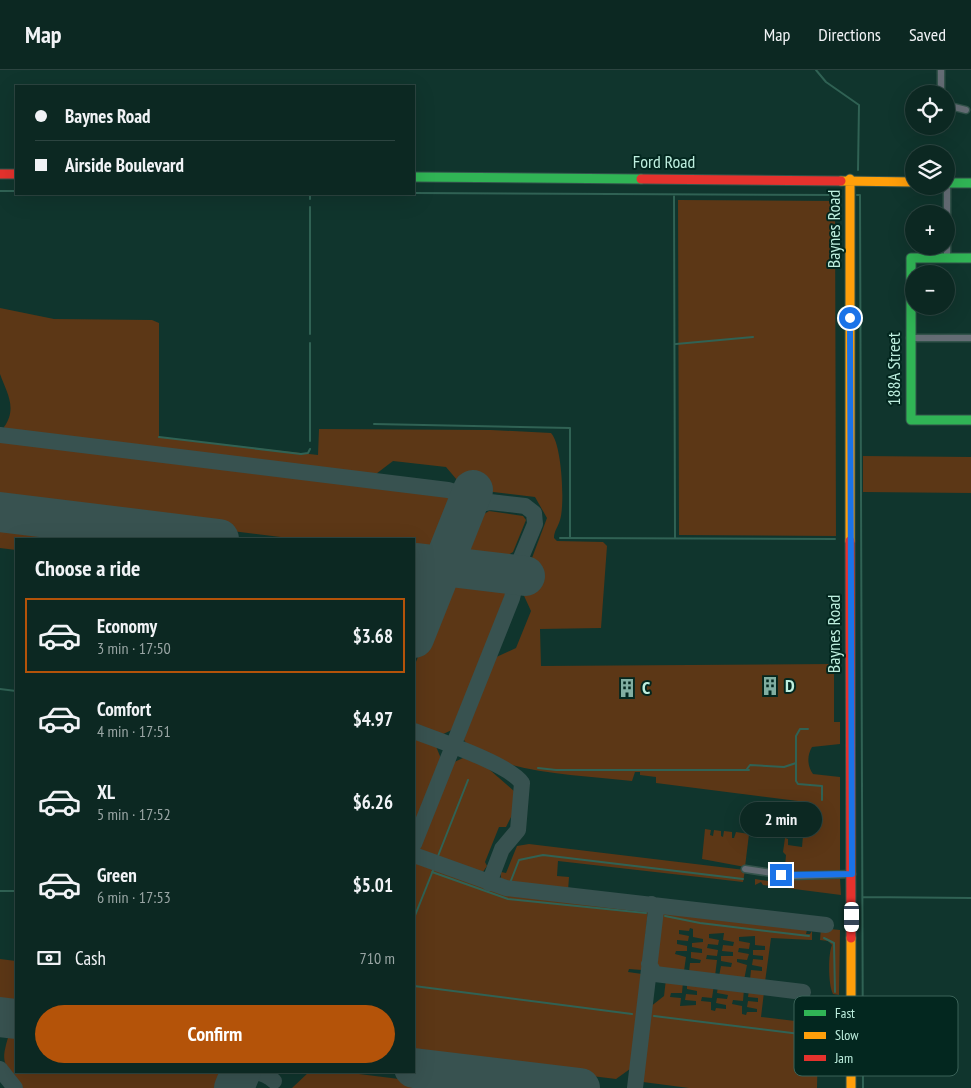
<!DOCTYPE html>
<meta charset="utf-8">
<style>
body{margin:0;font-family:"PT Sans Narrow",sans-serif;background:#15302a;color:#f1f3f6;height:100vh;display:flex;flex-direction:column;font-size:19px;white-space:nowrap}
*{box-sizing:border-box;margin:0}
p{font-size:16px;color:#9aa6a5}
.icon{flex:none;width:28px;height:28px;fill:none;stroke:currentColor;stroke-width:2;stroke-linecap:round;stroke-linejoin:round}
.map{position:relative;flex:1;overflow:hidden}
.sheet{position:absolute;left:15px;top:468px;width:400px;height:535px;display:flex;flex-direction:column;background:#0c2822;border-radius:0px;box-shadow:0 5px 20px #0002,0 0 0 1px #2c4440}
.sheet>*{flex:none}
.guide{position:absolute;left:15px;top:15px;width:400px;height:110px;border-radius:0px;box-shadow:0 5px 20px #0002,0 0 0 1px #2c4440;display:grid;align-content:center;height:110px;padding:0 20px;background:#0c2822}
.tools{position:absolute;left:905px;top:15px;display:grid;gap:10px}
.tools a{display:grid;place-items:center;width:50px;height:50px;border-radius:50%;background:#0c2822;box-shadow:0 5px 20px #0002,0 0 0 1px #2c4440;font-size:25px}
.end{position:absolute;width:22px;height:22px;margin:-11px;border:6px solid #1a73e8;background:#fff;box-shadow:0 0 0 2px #fff}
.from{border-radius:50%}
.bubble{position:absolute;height:35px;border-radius:18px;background:#0c2822;box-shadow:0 5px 20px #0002,0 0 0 1px #2c4440;font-size:16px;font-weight:700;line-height:35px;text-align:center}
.car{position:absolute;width:15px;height:30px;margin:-15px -8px;border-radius:6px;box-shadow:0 0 4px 1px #0007;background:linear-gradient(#fff 24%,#345 0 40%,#fff 0 76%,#345 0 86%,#fff 0)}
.guide b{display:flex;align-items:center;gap:18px;height:48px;font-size:19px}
.guide b+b{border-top:1px solid #2c4440}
.guide i{width:12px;height:12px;background:#f1f3f6}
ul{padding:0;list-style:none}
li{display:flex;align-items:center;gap:15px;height:75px;margin:0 10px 8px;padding:0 10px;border:2px solid transparent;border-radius:0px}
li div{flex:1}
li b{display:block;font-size:19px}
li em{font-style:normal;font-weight:700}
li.active{border-color:#b45309}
li>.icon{width:45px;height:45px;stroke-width:1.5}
h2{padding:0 20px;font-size:22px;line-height:60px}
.pay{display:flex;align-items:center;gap:12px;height:55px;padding:0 20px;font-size:19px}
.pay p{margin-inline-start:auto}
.primary-button{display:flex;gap:10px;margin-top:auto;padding:10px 20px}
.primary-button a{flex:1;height:58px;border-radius:30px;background:#b45309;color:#fff;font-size:20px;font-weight:700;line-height:58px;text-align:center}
header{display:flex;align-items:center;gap:30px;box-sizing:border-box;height:70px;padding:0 25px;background:#0c2822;border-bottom:1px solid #2c4440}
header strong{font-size:24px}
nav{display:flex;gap:28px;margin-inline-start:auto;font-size:18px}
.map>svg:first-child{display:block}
.green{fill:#5c3716}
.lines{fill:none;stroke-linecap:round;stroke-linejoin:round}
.stream{stroke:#306254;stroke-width:2}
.taxiway{stroke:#385250;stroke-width:16}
.runway{stroke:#385250;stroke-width:40}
.street-casing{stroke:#33534b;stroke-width:9}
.fast-casing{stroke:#33534b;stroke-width:11}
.slow-casing{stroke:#33534b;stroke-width:11}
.jam-casing{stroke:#33534b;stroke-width:11}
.street{stroke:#646c74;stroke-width:6}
.fast{stroke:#30b455;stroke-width:9}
.slow{stroke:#ff9f0a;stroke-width:9}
.jam{stroke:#e5322d;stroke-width:9}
.route{stroke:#1a73e8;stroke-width:6}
.labels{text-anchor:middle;stroke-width:4;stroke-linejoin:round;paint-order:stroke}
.street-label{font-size:18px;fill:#beefdf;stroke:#03271f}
.poi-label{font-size:18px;font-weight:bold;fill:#beefdf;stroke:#03271f;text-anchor:start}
.key{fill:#03271f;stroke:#3b6359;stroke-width:1}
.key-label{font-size:14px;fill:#beefdf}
</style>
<header>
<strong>Map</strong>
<nav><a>Map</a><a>Directions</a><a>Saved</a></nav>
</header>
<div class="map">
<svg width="971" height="1018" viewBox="0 0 971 1018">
<rect width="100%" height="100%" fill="#10352d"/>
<path class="green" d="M678,130L835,131L836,466L679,465Z
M0,238L54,249L152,250L159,253V367L318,385L319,359L491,360L551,363C562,374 565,435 560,450C558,457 554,461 554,468L557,471L603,472L607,476L601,558L540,559L541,596L834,594V652H840V674L812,677C807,685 807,696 813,704L840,707V803H793L794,797L785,796L786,785L783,782L785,768L788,769V775L802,777L806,732L656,713V707L640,705V702H635L632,711C582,705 523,705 476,682C470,679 465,672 461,665L492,589L516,578L531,541L520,517H527L529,496L547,448L535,427L485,421L465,413L463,417L446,397L393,391L372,407L6,362L4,357C18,338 6,321 0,304C0,295 0,250 0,238Z
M0,369L446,424L455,438L436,486L414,483V469H297L0,432Z
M863,386L971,387V423L863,422Z
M489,441L523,446L526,450L513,482L495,493L456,488L471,452Z
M0,452L136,469H16V480L0,478Z
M414,503L428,505L414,541Z
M449,507L500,514L508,528L456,658L439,666L414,656V597Z
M414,666L435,674L442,691L414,763Z
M463,688H471L483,694L514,721L513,743L506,757H499L485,792L487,796L480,806L426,785L417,778L450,694Z
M705,759L711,760L710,765L713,766L714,760L721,761V766L723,767L724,761L732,762V768H734L736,762L749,764L745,797L702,789Z
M529,774L745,800L743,812L558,791L557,806L569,807L568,821L501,813V802L506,803L517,776Z
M414,790L422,791L499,820L574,828V831L648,840L642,900L629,899L628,902L642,904L630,999L616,1009L414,984Z
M782,808H840L841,825L763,815L761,812L755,815V809L780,813L779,810Z
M664,842L807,860L806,864H810L812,861V870L771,868L765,912L750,910L751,900L762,901V897L752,895L753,889L763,890V886L753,885V880H765V876L755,875V866L739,867V871L750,873L749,879L739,878L738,882L749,884L747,890L737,889V892L747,895L744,910L719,906L721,896L731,897L732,893L721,891V886H733V882L722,881L723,875L733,876L734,872L723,870L724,863L709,864V868L719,870L718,875L708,874L707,878L718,880L717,886L707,885L706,889L717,890L715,906L689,902L690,893H700L701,890L691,888V882L702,883V879L692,877V873L703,872V869L693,867V859L690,858L689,861L679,860V864L689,866L688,871L677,870V874L687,876V881H676L675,884L686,887L684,901L656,898L661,846Z
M821,858L840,860L839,925L833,924C828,915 828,884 832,875L828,871L820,870Z
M0,889L16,891V936L0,934Z
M666,909L683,912L682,923H671L670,927L681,928L680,936L696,935V931L685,930L686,924L697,925V921L687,919V912L714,915L712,928L702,927L701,931L711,932V940L715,941L716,938L726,939V935L716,933L717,928L727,929L728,925L717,923L718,916L744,919L743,931L733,930L732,934L742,936V944L746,945L747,942H757V939L747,937L748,931L758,932V928L748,927L749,920L764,922L761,947L820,954L823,932L839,934V981L836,974H818L817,1018H689L643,1012L650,937L664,926Z
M10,961L16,962V1001H231L224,1018H23C2,991 0,994 10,961Z
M310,1001H335L471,1018H292Z"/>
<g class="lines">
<path class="stream" d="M816,0L826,12L859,35L858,100
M0,121H16
M414,123L839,125
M310,124V129
M674,125L675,468
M857,125H860L863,1018
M310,264V137
M676,274L753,267
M374,354L570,358V467
M159,367L301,384L308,383L310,379
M310,371V273
M560,468L835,469
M0,619L16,621
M808,659H800L796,666V711L798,714L822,716V730
M538,698L556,700H749
M747,699L750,695L784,697L796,693
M438,786L468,710
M432,802L508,829L646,843
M510,813L519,790L543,785L743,809
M0,821H16
M863,827L971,828
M665,846L700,853L809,866
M414,848L434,798
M824,868L834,873L835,922
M414,916L632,944
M654,946L832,968L834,936"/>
<path class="taxiway" d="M0,365L448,420L490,432L525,436L534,443L535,454L520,490L510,498L491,502
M461,449L473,436L490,432
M414,661C437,670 509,694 522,713L518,760L502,779L489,813
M414,774L512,528L522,487
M414,785L506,818L826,855
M649,894L655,904L803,922
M0,949H14
M0,999L15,1018
M234,1018C244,1001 260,998 274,1011
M635,1018L656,840L652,834"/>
<path class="runway" d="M0,442L219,469
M417,493L525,506
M414,568L473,420
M0,947L16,949
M414,998L580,1018
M234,1018L241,1001"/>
<g class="street-casing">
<path id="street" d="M941,0V24
M946,35L966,40
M910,41L914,39
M947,188V113
M910,268H971
M745,799L792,806L852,804"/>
</g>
<g class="fast-casing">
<path id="fast" d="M414,107L641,109
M946,113H971
M971,188H911V350H971"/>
</g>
<g class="slow-casing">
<path id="slow" d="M850,109V471
M841,111L914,112
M851,868V1018"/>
</g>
<g class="jam-casing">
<path id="jam" d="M0,104H16
M641,109L841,111
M850,471L851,868"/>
</g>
<use href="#street" class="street"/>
<use href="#fast" class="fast"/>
<use href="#slow" class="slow"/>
<use href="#jam" class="jam"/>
</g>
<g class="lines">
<path class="route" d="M781,805L852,804L850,248"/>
</g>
<defs>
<g id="building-bare" transform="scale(1.5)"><path d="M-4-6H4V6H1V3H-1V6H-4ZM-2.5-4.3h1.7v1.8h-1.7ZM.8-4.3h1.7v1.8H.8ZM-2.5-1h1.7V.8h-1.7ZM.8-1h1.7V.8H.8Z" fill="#81aea1" stroke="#03271f" stroke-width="2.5" paint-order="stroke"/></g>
</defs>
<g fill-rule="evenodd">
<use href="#building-bare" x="770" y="616"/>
<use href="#building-bare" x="627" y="618"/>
</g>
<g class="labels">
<g class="street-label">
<text x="664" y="98">Ford Road</text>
<text transform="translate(834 159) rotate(-90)" y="6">Baynes Road</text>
<text transform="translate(894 299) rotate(-90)" y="6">188A Street</text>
<text transform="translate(834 564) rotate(-90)" y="6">Baynes Road</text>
</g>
<g class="poi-label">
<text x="785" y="622">D</text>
<text x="642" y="624">C</text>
</g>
</g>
<rect x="794" y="926" width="164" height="80" rx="8" class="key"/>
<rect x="804" y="940" width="22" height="6" fill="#30b455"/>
<rect x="804" y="962" width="22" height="7" fill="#ff9f0a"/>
<rect x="804" y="985" width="22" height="6" fill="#e5322d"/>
<g class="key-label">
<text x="835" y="948">Fast</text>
<text x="835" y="970">Slow</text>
<text x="835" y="993">Jam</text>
</g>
</svg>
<div class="tools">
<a><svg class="icon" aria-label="locate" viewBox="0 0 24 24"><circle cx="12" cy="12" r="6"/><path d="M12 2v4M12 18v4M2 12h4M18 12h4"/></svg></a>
<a><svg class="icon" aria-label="layers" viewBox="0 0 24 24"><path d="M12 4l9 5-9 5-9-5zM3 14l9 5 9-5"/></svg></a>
<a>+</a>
<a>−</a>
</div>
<i class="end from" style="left:850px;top:248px"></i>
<i class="end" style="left:781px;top:805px"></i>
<div class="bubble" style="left:740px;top:732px;width:82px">2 min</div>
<i class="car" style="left:852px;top:847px;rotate:180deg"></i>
<div class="guide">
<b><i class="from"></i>Baynes Road</b>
<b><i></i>Airside Boulevard</b>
</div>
<section class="sheet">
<h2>Choose a ride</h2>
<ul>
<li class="active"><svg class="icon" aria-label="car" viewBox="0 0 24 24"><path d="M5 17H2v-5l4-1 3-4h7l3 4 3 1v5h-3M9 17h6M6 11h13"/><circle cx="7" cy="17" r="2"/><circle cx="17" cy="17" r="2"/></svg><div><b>Economy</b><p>3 min · 17:50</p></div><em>$3.68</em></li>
<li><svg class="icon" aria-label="car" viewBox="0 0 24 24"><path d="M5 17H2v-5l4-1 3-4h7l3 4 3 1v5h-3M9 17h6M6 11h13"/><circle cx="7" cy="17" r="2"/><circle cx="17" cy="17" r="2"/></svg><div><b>Comfort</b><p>4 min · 17:51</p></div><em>$4.97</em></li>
<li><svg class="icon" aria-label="car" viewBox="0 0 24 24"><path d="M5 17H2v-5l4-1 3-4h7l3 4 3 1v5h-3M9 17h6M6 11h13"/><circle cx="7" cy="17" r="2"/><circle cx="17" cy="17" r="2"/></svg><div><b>XL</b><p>5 min · 17:52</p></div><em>$6.26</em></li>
<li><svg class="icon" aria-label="car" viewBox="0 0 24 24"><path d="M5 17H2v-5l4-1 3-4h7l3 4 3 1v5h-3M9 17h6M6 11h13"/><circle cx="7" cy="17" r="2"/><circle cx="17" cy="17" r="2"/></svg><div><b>Green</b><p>6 min · 17:53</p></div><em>$5.01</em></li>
</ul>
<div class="pay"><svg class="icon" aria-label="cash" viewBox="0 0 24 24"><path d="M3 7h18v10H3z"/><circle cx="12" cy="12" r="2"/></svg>Cash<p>710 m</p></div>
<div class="primary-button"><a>Confirm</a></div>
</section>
</div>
